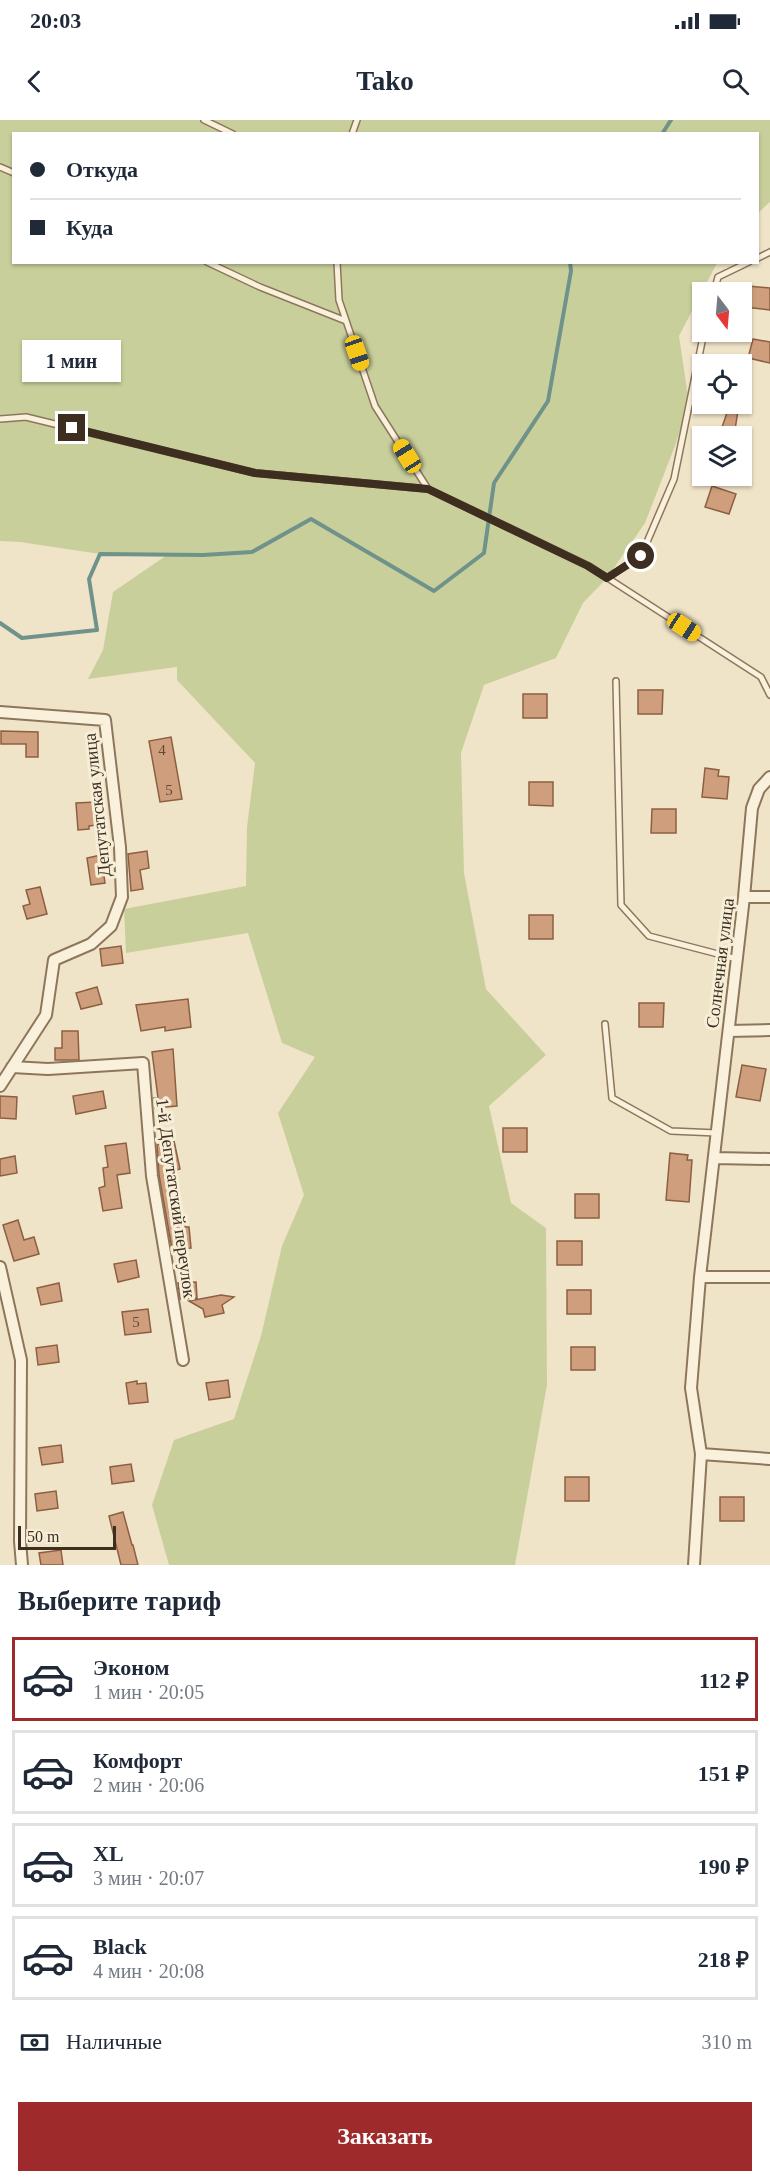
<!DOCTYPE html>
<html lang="ru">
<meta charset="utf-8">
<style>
body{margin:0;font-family:"Times New Roman",serif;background:#f6f6f7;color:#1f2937;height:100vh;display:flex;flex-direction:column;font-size:22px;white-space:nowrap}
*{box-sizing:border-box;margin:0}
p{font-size:20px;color:#747a83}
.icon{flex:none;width:33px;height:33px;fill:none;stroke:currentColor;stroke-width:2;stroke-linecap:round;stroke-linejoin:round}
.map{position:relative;height:1445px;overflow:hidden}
.sheet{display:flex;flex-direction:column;background:#fff;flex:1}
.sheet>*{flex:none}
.top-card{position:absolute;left:12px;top:12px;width:747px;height:132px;border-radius:0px;box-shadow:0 2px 4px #0004;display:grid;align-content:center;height:132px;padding:0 18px;background:#fff}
.needle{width:39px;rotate:164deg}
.fabs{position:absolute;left:692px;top:162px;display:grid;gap:12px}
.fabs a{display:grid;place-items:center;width:60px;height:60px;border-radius:0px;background:#fff;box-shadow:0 2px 4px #0004;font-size:30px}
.scale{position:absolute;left:18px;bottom:15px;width:98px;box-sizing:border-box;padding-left:6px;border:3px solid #3d2e20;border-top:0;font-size:16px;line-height:21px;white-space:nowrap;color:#3d2e20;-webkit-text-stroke:4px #f7eed8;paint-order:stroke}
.end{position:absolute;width:27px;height:27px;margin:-14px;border:8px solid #3d2e20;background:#fff;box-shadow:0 0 0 3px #fff}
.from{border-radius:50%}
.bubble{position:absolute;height:42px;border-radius:0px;background:#fff;box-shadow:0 2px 4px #0004;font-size:20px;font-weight:700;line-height:42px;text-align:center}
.car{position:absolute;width:18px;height:36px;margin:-18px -9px;border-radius:8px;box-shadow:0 0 4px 2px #0007;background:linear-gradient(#f5c518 24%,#345 0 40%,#f5c518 0 76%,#345 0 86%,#f5c518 0)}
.top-card b{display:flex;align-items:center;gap:21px;height:57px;font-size:22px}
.top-card b+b{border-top:2px solid #e0e1e3}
.top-card i{width:15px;height:15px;background:#1f2937}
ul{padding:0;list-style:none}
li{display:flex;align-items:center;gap:18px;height:84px;margin:0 12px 9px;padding:0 6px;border:3px solid #e0e1e3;border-radius:0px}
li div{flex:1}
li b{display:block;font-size:22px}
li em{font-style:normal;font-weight:700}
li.active{border-color:#9e2a2b}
li>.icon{width:54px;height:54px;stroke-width:1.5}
h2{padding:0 18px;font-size:27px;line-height:72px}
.pay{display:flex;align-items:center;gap:15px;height:66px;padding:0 18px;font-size:22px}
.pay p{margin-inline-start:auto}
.primary-button{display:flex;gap:12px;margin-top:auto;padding:12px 18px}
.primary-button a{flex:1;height:69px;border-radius:0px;background:#9e2a2b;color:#fff;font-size:24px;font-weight:700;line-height:69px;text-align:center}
.status{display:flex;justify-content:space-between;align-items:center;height:42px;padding:0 30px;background:#fff;direction:ltr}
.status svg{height:16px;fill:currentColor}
header{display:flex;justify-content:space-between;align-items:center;height:78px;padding:0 18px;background:#fff;font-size:27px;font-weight:700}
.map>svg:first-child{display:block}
.green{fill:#c9cf9b}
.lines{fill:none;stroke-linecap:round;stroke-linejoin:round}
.stream{stroke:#6f938a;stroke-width:4}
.building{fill:#cf9f7d;stroke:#8d5f41;stroke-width:1.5}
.service-casing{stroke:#8d765c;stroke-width:8}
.minor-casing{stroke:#8d765c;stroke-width:14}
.service{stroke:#faf1dc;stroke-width:5}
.minor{stroke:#faf1dc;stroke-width:10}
.route{stroke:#3d2e20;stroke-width:8}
.labels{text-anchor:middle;stroke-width:6;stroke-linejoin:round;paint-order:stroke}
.number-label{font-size:15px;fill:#624a37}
.street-label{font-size:18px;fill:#3d2e20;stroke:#f7eed8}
</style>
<div class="status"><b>20:03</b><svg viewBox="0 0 49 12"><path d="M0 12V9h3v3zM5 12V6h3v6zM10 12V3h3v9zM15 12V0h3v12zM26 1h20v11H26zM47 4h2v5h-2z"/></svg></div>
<header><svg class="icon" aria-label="back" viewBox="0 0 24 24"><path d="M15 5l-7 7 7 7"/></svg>Tako<svg class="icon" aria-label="search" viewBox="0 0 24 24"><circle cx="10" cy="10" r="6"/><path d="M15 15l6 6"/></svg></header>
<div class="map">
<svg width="770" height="1445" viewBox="0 0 770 1445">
<rect width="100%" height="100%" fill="#f0e4c8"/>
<path class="green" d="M0,0H770V82L758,93V14H14L13,51L0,45Z
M0,47L13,53L14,142L207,143L330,194L217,143H717L679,216L689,283L675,326L645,403L607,458L583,483L556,538L484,565L461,633L464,753L486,869L546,935L489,986L511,1083L546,1108L547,1265L515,1445H169L152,1385L174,1320L234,1299L261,1216L282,1126L304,1075L278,993L315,937L282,923L248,813L126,833L124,789L246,766L247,707L255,643L177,560V547L88,559L103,530L113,472L167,435L100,434L20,422L0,421Z"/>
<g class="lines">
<path class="stream" d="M662,14L671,0
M0,503L22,518L97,510L89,459L100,434L203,435L252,432L311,399L434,471L484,433L494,363L548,281L571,151L570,142"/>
</g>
<path class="building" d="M748,166L770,168V190L745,187Z
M753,219L770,222V243L748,238Z
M730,284H739L734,316H719Z
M712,366L736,374L729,394L705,387Z
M638,570H663L662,594H638Z
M523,574H547V598H523Z
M1,611L38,612V637H26V624H1Z
M171,617L182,679L160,682L149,621Z
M705,648L719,650L718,656L729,657L727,679L702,677Z
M529,662H553V686L529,685Z
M96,682L97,705L89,706V709L78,710L76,683Z
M652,689H676V713H651Z
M147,731L149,748L140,750L143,769L131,771L128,734Z
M101,735L105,763L91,765L87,738Z
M40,767L47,794L27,799L23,786L30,784L26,770Z
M529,795H553V819H529Z
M121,826L123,843L102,846L100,829Z
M97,867L102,884L81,889L76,873Z
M188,879L191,907L165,911V907L141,911L136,885Z
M639,883H664L663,907H639Z
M62,911H78L79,940H55V928H62Z
M173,929L177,986L155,988L154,978H158L152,932Z
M742,945L766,949L760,981L736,977Z
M103,971L106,988L76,994L73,976Z
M0,976L17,977L16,999L0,998Z
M503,1008H527V1032H503Z
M174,1021L180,1049L173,1051L185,1107H189L191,1128L172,1129L159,1055L157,1025Z
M126,1023L130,1053L117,1055L122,1088L103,1091L99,1068L105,1066L103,1048L108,1047L105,1026Z
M670,1033L688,1035L687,1040H692L689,1082L666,1080Z
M15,1036L17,1053L0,1056V1039Z
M575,1074H599V1098H575Z
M18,1100L24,1120L34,1117L39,1134L14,1141L3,1105Z
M557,1121H582V1145H557Z
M136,1140L139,1157L118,1162L114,1144Z
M196,1162L197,1178L180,1179L178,1163Z
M59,1163L62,1181L41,1185L37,1168Z
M567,1170H591V1194H567Z
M221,1175L234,1177L222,1185L224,1193L205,1197L203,1189L189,1181Z
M148,1189L151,1212L125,1215L122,1192Z
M57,1225L59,1242L38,1245L36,1228Z
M571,1227H595V1250H571Z
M228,1260L230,1277L209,1280L206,1263Z
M137,1261V1264L146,1263L148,1282L129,1284L126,1263Z
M61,1325L63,1342L42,1345L39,1328Z
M131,1344L134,1361L112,1364L110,1347Z
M565,1357H589V1381H565Z
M56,1371L58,1388L37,1391L35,1374Z
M720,1377H744V1401H720Z
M123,1392L132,1425H133L138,1445H121L109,1396Z
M61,1430L63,1445H41L39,1433Z"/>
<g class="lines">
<g class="service-casing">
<path id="service" d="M204,0L233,14
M352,14L357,0
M0,47L14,53
M758,138L770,132
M207,142L260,167L346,201
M337,142L339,180L375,286L428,369
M714,172L718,157L749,142
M0,299L26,297L255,353L428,369L589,446L761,557L770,575
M607,458L641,436L674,359L704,212
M616,561L621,785L649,816L737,839
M605,904L612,978L671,1011L717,1013"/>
</g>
<g class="minor-casing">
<path id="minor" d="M0,592L105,600L120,727L122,777L111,806L91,824L54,840L46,895L0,966
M744,777H770
M729,911L770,910
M12,947L48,949L143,943L152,1056L183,1240
M714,1038L770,1039
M0,1147L21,1240L20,1421L22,1445
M700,1157H770
M701,1334L770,1339
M694,1445L701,1334L691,1268L700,1157L744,777L752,688L759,669L770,657"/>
</g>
<use href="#service" class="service"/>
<use href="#minor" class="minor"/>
</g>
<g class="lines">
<path class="route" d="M72,308L255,353L428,369L588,446L607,458L641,436"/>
</g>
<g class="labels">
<g class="number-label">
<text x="162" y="635">4</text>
<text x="169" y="675">5</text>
<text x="136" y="1207">5</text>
</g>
<g class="street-label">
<text transform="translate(97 685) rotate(-96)" y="6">Депутатская улица</text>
<text transform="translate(720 843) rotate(-83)" y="6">Солнечная улица</text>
<text transform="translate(176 1078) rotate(82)" y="6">1-й Депутатский переулок</text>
</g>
</g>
</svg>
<div class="fabs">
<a><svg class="needle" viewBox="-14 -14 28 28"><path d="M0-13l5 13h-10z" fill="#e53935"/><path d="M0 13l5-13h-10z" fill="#747a83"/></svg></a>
<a><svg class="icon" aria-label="locate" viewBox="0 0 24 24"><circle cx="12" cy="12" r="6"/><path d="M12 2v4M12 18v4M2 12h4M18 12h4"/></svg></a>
<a><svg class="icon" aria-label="layers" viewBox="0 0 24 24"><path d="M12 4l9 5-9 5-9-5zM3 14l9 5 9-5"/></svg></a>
</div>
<div class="scale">50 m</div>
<i class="end from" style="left:641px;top:436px"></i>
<i class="end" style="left:72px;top:308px"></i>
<div class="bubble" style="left:22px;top:220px;width:99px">1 мин</div>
<i class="car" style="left:357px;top:233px;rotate:161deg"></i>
<i class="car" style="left:407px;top:336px;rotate:328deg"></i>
<i class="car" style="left:684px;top:507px;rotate:123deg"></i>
<div class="top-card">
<b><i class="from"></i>Откуда</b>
<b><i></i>Куда</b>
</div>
</div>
<section class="sheet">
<h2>Выберите тариф</h2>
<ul>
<li class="active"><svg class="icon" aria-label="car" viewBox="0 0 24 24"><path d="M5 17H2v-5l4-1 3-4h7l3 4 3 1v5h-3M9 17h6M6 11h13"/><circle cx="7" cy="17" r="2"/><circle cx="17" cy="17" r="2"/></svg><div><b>Эконом</b><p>1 мин · 20:05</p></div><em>112 ₽</em></li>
<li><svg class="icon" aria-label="car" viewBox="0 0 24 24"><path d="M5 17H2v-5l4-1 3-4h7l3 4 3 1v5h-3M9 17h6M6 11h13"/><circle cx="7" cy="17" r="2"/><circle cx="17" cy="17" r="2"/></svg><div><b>Комфорт</b><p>2 мин · 20:06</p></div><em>151 ₽</em></li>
<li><svg class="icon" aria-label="car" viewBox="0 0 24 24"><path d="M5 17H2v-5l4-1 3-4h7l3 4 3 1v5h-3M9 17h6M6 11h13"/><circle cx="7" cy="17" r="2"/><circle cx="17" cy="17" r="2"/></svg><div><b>XL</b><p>3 мин · 20:07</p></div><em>190 ₽</em></li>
<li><svg class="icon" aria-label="car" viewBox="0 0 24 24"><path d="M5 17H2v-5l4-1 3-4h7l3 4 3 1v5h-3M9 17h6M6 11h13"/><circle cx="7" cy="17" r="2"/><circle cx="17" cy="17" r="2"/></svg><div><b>Black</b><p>4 мин · 20:08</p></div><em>218 ₽</em></li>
</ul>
<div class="pay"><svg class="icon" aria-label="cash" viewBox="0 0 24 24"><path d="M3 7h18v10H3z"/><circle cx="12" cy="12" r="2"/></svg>Наличные<p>310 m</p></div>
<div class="primary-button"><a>Заказать</a></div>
</section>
